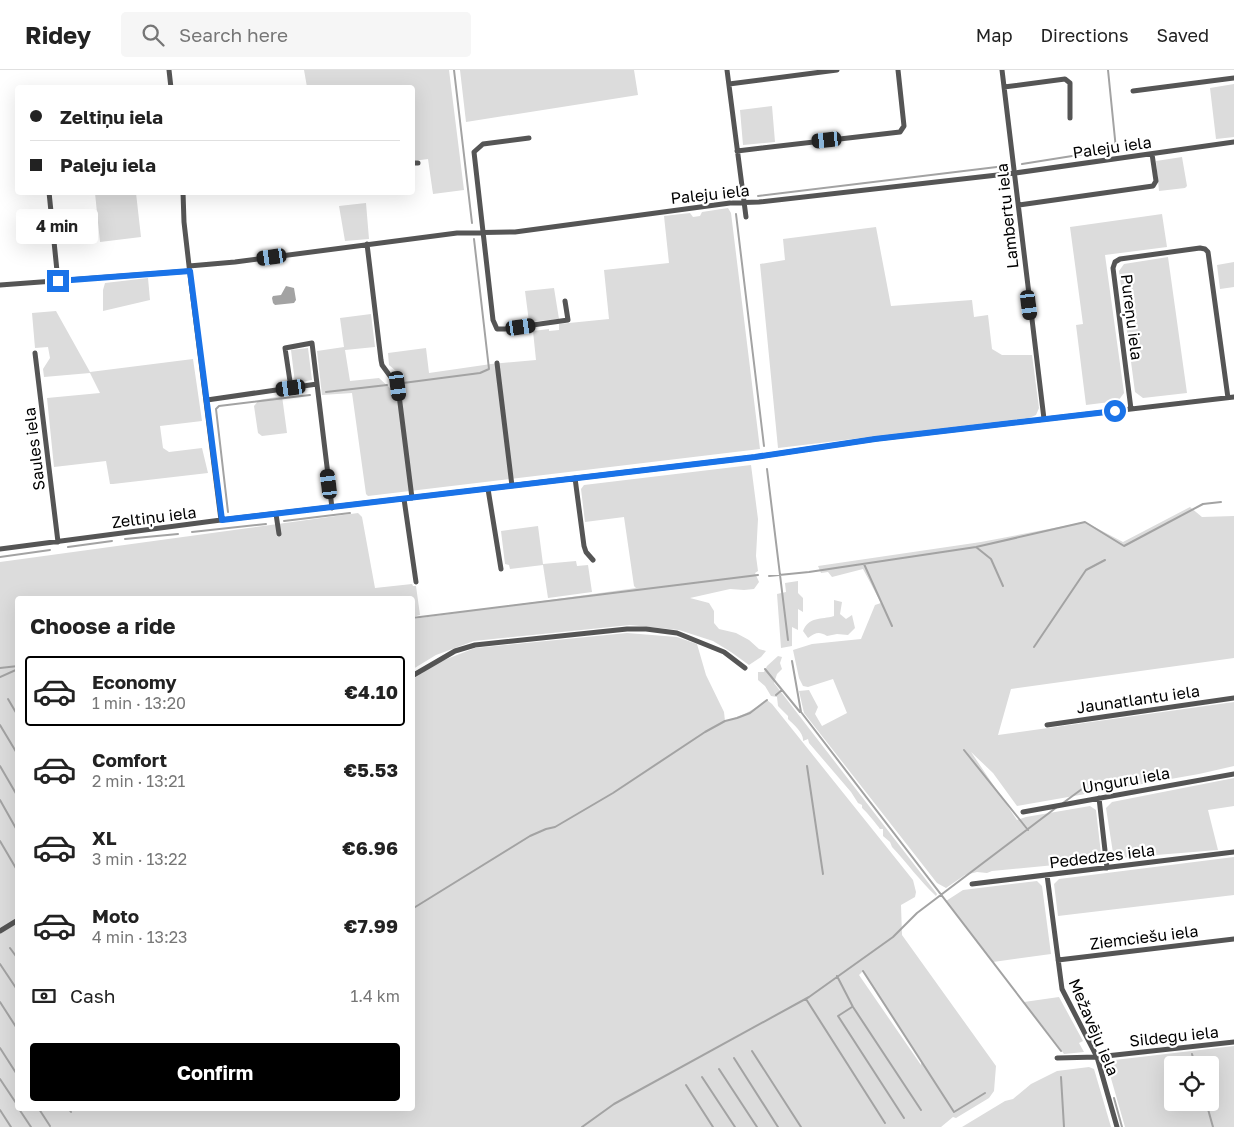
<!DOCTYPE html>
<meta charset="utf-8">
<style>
body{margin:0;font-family:"Golos Text",sans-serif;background:#f6f6f6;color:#222;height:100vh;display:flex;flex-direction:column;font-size:19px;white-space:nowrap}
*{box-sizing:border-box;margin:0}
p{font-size:16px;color:#767676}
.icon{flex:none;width:28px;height:28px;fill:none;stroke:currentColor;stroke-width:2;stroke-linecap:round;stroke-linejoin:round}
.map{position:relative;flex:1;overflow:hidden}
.details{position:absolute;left:15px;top:526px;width:400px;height:515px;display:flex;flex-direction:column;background:#fff;border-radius:5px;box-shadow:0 5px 20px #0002}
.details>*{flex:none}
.top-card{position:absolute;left:15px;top:15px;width:400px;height:110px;border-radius:5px;box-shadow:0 5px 20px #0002;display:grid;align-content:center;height:110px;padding:0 15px;background:#fff}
.controls{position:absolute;left:1164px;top:986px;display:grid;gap:10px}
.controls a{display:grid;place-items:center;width:55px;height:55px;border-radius:5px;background:#fff;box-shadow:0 5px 20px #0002;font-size:25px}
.end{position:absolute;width:22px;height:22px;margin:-11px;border:6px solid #1a73e8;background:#fff;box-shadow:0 0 0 2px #fff}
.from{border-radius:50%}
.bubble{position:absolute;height:35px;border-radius:5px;background:#fff;box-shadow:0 5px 20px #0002;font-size:16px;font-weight:700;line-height:35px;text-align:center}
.car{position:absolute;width:15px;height:30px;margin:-15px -8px;border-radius:6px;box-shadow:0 0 4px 1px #0007;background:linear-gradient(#222 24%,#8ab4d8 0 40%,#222 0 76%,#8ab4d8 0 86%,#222 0)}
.top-card b{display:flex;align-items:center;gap:18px;height:48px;font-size:19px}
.top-card b+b{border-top:1px solid #e0e0e0}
.top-card i{width:12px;height:12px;background:#222}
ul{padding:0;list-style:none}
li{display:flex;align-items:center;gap:15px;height:70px;margin:0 10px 8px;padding:0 5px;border:2px solid transparent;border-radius:5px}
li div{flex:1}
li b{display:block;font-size:19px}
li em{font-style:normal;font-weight:700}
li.on{border-color:#000}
li>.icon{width:45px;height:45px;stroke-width:1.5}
h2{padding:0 15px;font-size:22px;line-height:60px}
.pay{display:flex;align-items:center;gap:12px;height:55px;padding:0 15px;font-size:19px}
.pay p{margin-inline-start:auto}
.primary-button{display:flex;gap:10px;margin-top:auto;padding:10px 15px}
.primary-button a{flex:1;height:58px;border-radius:5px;background:#000;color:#fff;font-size:20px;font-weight:700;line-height:58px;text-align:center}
header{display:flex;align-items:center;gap:30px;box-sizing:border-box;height:70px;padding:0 25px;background:#fff;border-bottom:1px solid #e0e0e0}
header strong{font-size:24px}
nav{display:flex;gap:28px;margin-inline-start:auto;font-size:18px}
.search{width:350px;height:45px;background:#f6f6f6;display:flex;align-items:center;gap:12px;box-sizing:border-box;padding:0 18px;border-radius:5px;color:#767676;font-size:19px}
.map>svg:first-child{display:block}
.green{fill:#dcdcdc;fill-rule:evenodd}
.water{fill:#a3a3a3}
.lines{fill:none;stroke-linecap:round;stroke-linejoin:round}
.stream{stroke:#a3a3a3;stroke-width:2}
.street{stroke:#555;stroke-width:5}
.route{stroke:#1a73e8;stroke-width:6}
.labels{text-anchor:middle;stroke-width:4.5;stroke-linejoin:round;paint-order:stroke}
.street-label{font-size:16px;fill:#000;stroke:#fff}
</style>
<header>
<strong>Ridey</strong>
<div class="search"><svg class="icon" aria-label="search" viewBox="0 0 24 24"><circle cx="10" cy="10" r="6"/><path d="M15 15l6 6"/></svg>Search here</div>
<nav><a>Map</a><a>Directions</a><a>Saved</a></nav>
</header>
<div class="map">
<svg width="1234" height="1057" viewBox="0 0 1234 1057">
<rect width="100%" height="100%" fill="#fff"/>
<path class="green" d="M304,0H449L464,120L433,124L428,89L413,91L412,18L307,17Z
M460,0H634L638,25L466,52Z
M1234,14V67L1216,69L1210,18Z
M772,36L775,72L743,75L740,40Z
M1182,87L1187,116L1185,118L1159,121L1156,91Z
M95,123H136L141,167L100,172Z
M366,133L369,169L345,171L339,136Z
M728,138L731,143L760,379L368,426L366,424L352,323L322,325L317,281L344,277L340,248L371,244L375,277L345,280L350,311L379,308L392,320L405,317L403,307L389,295L388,283L426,278L429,303L491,294L536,290L533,261L549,259V261L559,260V254L609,249L604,200L669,193L664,146L690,143L693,147L700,146L702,142Z
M1162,144L1167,177L1105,185L1124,323L1118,331L1086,335L1076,255L1083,254L1070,157Z
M876,157L891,236L972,230L974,247L988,245L992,279L1002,285H1032L1039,338L1036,345L1029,348L778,378L760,194L785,190L783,169Z
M1168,187L1187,323L1143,328L1135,322L1119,201L1124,194Z
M1234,192V217L1220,219L1217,195Z
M148,208L150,230L103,241V220L105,213Z
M554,218L559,249L529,252L525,221Z
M56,241L90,302L193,289L202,351L160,356L163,378L169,382L202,378L208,403L113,414H110L106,391L54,397L47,328L100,323L90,303L44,307L43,299L50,288L48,277L35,278L32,243Z
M308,278L312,310L295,313L291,280Z
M282,326L287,363L262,366L258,363L254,336L259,330Z
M751,395L758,449L756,486L758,501L755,503L759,512L754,519L744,520L730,519L690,528L709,533L714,541V553L719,559L736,563L749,570L759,579L766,581L761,587L749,595L731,582L713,571L679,560L630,555L474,571L436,585L413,599V549L636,518L634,516L624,447L585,452L581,419L584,415Z
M1190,437L1202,447L1234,446V588L1011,619L998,665L1234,632V696L1199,704L1017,736L993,703L971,682L1017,750L1026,747L1090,736L1096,740L1101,784L1096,791L992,801L987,803L977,802L965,805L946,818L937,813L804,643L799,621L809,620L818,637L815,644L822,656L847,643L833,609L808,617L803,616L799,608L793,580L812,574L861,569L875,535L881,533L863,499L832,507L828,502L821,503L818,496L981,472L1085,452L1123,472Z
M358,443L362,447L375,518L412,514L413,516H416L420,545L413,547L412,529H18V1039H412L413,609L439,592L475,578L627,563L677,567L697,574L706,605L724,642L725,651C741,647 753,640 767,630L772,634L913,810L916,822L915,827L901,835L902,865L996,996L994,1021L989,1028L956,1048L953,1047L941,1057H0V492ZM863,901L921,990V995L859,905Z
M538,456L543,494L576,491L577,496L588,495L592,522L548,528L543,495L510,499L509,495L505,494L501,461Z
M798,511V523L803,528V542L798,539V560L792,557V576L781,578L777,524L786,522L785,513Z
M834,530L842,532L840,544L846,549L852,545L855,558L848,565L837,564L827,566C818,561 816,563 808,568L803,561C809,546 821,550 834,546Z
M778,586L782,587L780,593L782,599L777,604L774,613L937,824L936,826C920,811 907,793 892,777L890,772L883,766V759H880C879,757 865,740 862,738V735L858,733L851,722L809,673L808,669L803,671C804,663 794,655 788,649V646L778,636L777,627L771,626L765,616L758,610V602H764L767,596Z
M1234,708V736L1208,740L1218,780L1119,788L1113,783L1106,738L1112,732Z
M1234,787V825L1058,846L1054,814L1059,809Z
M1037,811L1042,816L1051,884L993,892L946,831L963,820Z
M1059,927L1083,971L1079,973L1084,982L1064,984L1024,932Z
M1234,976V1057H1125L1106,991ZM1172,995H1210V1032H1172Z
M1089,997L1094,999L1111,1057H962L1005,1031L1013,1029L1031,1014L1057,1001Z"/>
<path class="water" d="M286,216L294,218L296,230L294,233L275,235L273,233L272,228L273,226L281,225Z"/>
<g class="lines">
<path class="stream" d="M454,0L472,153
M1022,94L1116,79L1108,0
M758,126L1005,96
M736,144L764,376
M403,313L480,303L489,299L474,169
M326,322L387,315
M767,399L788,570
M228,442L216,339L219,336L310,325
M284,451L350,443
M192,462L266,454
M125,469L178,464
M68,477L112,471
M976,477L991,489L1003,516
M0,487L50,480
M864,494L892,556
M769,506L809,502L976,477L1085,452L1124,476L1203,434L1221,432
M412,548L758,505
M1034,577L1086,500L1105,490
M792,591L801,642L1061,981
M0,598L18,596
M765,599L800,642
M0,607L18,599
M776,625L782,620
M8,629L18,646
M0,655L18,685
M964,680L1028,760
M0,696L18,727
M807,696L823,804
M0,730L18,762
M1063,733L1086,716
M0,771L17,800
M412,839L530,766L546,759L555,757L613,723L705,662L725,651L737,648L750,643L767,630
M10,878L18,889
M0,894L18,921
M863,901L954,1042L985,1023
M837,906L853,937L921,1040
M806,929L885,1053
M0,932L18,960
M852,937L838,946L904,1048
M0,978L18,1006
M752,981L801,1057
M1192,984L1195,995
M734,988L778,1057
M719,999L757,1057
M702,1007L735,1057
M1061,1007L1064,1057
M0,1009L18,1036
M686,1015L713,1057
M1114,1028L1122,1057
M1206,1032L1213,1057
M19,1039L31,1057
M39,1039L50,1056
M69,1039L71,1042
M0,1040L11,1057
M582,1057L614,1034L809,927L893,867L917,843L1057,737"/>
<path class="street" d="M169,0L171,18
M727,0L746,147
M1002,0L1044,349
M729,14L837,0
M1004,17L1065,9L1070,13V48
M1133,21L1234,8
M529,68L483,74L474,82L493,250L497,259H505L568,250L565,231
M737,81L900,62L904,56L898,0
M412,93H418
M49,122L58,211
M183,122L184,152L191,213L221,450
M1019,135L1153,116L1156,111L1152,84
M367,174L381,290L382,295L398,317L412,428
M189,196L235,192L457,163L515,162L730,133L759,132L1015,103L1234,72
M0,215L190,201
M35,283L58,472
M497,293L512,416
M291,318L285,278L312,273L317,314
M207,330L317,314L332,438
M1131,339L1113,198L1115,192L1120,189L1200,178L1205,179L1208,182L1228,328
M575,408L584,476L586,482L593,490
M488,419L501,499
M404,429L416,512
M276,444L279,464
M0,479L221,450L755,387L875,369L1234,327
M412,606L455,581L475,575L627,559H646L677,563L724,582L745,598
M1047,655L1234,628
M1099,728L1107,798
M1023,742L1234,704
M1047,805L1062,919L1097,987L1117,1057
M972,814L1234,782
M0,861L18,850
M1058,890L1234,869
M1057,988L1097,987L1234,972"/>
</g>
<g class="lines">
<path class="route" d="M58,211L190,201L222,450L755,387L875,369L1115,341"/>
</g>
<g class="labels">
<g class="street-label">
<text transform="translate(1112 77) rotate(-8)" y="6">Paleju iela</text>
<text transform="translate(710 124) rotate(-6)" y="6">Paleju iela</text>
<text transform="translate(1007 146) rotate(-96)" y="6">Lambertu iela</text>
<text transform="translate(1132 247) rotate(83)" y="6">Pureņu iela</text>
<text transform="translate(34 379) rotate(-97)" y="6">Saules iela</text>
<text transform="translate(154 447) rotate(-7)" y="6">Zeltiņu iela</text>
<text transform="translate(1138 629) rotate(-8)" y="6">Jaunatlantu iela</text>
<text transform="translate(1126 710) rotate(-10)" y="6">Unguru iela</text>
<text transform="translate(1102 786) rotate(-7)" y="6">Pededzes iela</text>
<text transform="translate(1144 867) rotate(-7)" y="6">Ziemciešu iela</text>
<text transform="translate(1094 957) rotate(67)" y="6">Mežavēju iela</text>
<text transform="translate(1174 966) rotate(-6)" y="6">Sildegu iela</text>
</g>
</g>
</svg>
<div class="controls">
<a><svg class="icon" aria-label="locate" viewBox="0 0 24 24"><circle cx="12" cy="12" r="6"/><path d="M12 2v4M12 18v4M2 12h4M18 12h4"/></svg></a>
</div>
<i class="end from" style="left:1115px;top:341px"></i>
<i class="end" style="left:58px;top:211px"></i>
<div class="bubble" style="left:16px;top:139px;width:82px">4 min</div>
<i class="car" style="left:827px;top:70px;rotate:264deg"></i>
<i class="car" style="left:272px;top:187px;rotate:262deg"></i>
<i class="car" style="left:1029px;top:235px;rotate:173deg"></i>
<i class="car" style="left:521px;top:257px;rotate:82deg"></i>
<i class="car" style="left:398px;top:316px;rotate:173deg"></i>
<i class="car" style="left:291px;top:318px;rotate:262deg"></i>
<i class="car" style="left:329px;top:414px;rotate:353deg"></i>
<div class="top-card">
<b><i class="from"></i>Zeltiņu iela</b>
<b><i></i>Paleju iela</b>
</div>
<section class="details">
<h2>Choose a ride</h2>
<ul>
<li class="on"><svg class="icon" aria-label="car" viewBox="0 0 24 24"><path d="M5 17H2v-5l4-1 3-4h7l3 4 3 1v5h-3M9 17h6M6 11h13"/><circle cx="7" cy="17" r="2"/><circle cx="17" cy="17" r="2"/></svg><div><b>Economy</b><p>1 min · 13:20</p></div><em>€4.10</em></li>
<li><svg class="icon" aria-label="car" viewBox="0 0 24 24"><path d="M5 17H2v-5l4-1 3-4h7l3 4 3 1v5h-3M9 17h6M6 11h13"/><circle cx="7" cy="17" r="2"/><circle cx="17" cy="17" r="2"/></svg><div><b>Comfort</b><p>2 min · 13:21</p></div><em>€5.53</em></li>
<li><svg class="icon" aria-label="car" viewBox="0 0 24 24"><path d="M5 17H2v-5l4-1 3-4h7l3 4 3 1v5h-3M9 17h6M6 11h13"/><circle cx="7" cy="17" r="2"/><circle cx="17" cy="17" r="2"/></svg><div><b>XL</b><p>3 min · 13:22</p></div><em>€6.96</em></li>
<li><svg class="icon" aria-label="car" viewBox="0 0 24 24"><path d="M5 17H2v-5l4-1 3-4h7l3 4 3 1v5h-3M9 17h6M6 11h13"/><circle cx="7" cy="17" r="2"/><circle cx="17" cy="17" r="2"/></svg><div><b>Moto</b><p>4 min · 13:23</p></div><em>€7.99</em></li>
</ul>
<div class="pay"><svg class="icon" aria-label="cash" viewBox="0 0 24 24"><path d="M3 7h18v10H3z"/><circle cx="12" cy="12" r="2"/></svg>Cash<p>1.4 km</p></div>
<div class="primary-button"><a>Confirm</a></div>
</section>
</div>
